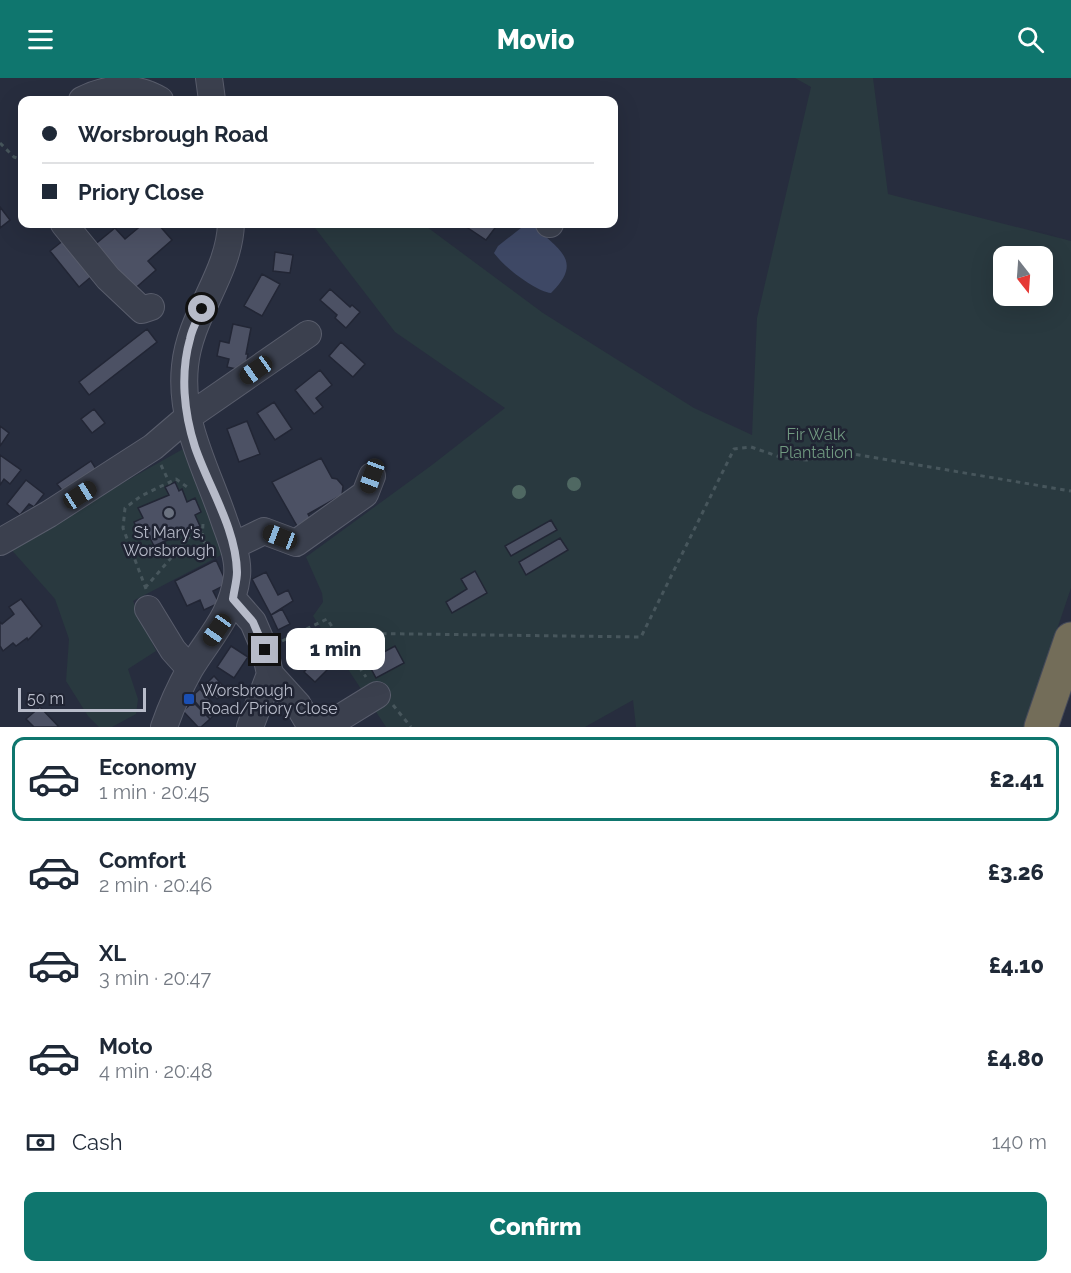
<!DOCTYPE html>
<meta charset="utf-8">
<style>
body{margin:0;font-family:Raleway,sans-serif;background:#f2f2f3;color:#1f2937;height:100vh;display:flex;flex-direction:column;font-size:22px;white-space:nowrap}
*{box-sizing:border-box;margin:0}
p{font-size:20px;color:#747a83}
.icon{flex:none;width:33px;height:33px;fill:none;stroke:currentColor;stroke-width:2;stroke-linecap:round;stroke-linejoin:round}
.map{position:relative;height:649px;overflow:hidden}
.panel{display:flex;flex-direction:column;background:#fff;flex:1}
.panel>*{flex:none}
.banner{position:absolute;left:18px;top:18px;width:600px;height:132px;border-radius:12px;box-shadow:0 6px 24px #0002;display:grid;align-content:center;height:132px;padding:0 24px;background:#fff}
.needle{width:39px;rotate:163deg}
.fabs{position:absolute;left:993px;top:168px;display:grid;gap:12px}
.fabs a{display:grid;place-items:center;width:60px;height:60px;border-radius:12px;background:#fff;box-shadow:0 6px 24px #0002;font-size:30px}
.scale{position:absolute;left:18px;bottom:15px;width:128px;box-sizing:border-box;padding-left:6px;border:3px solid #b7bbc9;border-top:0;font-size:16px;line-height:21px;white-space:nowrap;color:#b7bbc9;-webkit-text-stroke:4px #202433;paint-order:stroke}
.end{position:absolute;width:27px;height:27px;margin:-14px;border:8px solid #b7bbc9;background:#111;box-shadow:0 0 0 3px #111}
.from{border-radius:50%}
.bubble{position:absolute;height:42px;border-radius:12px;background:#fff;box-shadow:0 6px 24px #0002;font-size:20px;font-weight:800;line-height:42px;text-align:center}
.car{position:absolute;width:18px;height:36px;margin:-18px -9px;border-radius:8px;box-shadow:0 0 4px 2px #0007;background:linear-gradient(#222 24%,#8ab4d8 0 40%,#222 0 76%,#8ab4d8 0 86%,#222 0)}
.banner b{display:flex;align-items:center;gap:21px;height:57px;font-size:22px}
.banner b+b{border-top:2px solid #e0e1e3}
.banner i{width:15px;height:15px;background:#1f2937}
ul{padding:10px 0 0;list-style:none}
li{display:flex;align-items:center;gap:18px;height:84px;margin:0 12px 9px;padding:0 12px;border:3px solid transparent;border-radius:12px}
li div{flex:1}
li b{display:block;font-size:22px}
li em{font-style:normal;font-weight:800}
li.current{border-color:#0f766e}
li>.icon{width:54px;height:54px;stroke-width:1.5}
.pay{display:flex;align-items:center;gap:15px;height:66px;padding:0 24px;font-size:22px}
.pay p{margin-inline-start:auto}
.primary-button{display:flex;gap:12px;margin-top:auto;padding:12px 24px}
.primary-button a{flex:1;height:69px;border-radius:12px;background:#0f766e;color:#fff;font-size:24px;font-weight:800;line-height:69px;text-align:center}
header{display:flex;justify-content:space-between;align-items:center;height:78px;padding:0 24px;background:#0f766e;color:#fff;font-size:27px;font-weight:800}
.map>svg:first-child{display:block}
.green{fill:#29393f;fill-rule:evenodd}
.water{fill:#3e4865}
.building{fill:#4c5164;stroke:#222635;stroke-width:1.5}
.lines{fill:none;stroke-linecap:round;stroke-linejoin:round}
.minor-casing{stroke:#595d6c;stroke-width:28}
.highway-casing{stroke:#464a59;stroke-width:35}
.path{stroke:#47565c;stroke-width:3;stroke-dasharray:4.5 4.5;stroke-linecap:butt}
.minor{stroke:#3b404e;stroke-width:26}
.highway{stroke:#736d59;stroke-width:33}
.tree{fill:#4f6862}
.route{stroke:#b7bbc9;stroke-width:8}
.worship-dot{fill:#6b7280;stroke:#202433;stroke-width:2}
.transit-dot{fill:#1a4fb4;stroke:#202433;stroke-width:2}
.labels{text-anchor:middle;stroke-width:5;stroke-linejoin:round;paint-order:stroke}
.park-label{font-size:16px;fill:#709880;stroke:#202433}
.poi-label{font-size:16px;fill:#b7bbc9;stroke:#202433}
</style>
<header><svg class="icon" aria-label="menu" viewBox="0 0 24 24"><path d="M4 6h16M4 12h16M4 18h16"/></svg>Movio<svg class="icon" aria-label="search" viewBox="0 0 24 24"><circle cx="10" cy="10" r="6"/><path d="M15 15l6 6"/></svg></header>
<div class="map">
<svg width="1071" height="649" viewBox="0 0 1071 649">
<rect width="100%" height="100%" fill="#272d3e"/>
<path class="green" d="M795,0H873L888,116L1071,163V510L1024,649H636L633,622L585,649H386L313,538L323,524L322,515L306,479L432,387L505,330L395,254L312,146H423L543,235L694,330L752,357L757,240L811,9ZM1004,178H1042V218H1004Z
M183,371L227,474L133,523L156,573L128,591L138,621L136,636L112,649H99L88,638L66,603L69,561L55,521L9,469Z"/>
<path class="water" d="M526,146H532C557,171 585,182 551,215C535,213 504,189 494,175L498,168Z"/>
<path class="building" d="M0,129L10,142L0,150Z
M143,146H158L172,162L148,183L156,192L131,214L93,168L115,150L125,161Z
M462,146H498L486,162Z
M69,158L98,193L79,209L50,173Z
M275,174L293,177L290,195L273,193Z
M262,196L280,206L262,238L244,228Z
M330,211L350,229L352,227L360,234L346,250L335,240L337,237L320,222Z
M233,246L251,250L246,276H248L246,287L241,292L227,289L229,281L217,278L220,263L229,265Z
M147,251L157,264L89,317L79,304Z
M341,264L365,286L353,299L329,278Z
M320,292L332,307L316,320L323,329L314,336L295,312Z
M274,324L292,351L275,362L257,335Z
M94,331L105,345L92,355L81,341Z
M247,343L260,376L239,384L227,351Z
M0,348L9,355L0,368Z
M0,377L21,392L10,406L4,401L0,407Z
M321,380L332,400L337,401L343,408L342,417L308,436L314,447L301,455L272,404Z
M91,383L98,394L65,416L57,406Z
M26,402L44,416L34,429L29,426L20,437L7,426Z
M175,404L179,413L182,411L187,424L195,420L201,434L195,437L200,448L154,468L149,458L142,461L134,444L143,440L138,430L169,417L165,409Z
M551,442L557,452L511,478L505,468Z
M560,460L568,472L526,497L519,484Z
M216,482L227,506L213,513L219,525L204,532L200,522L187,528L175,503Z
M475,493L487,515L452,535L446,524L467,511L461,501Z
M266,494L278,517L288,512L293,523L271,537L252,501Z
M21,521L42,548L28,562L27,560L16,568L13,565L3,573L0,568V544L2,546L14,536L9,529Z
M282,531L290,546L278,552L271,537Z
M231,568L248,579L234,600L217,589Z
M395,568L404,585L376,600L367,583Z
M311,570L330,589L315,604L304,594L311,586L303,578Z
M214,598L227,612L217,621L205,607Z
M200,611L219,632L210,641L191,619Z
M193,624L210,641L201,649H198L183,633Z
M40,629L59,649H34L26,641Z"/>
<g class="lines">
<g class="minor-casing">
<path id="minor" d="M209,0L212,22
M82,22C107,9 135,7 160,22
M64,146L108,200L142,232L151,229
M549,146H550
M0,464L49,436L153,369L188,339L308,256
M233,468L264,453L296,465L365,416L372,398
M233,521L253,544L265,572L270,596L298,627L311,649
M148,531L173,572L190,591
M164,649C171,629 180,609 190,591C210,558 232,538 237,498C239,481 231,461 225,445C208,393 179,345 185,288C190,236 229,197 231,146
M250,649L270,596
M325,649L377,617"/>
</g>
<g class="highway-casing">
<path id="highway" d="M1041,649L1071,561"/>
</g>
<path class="path" d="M0,65L14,79L22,82
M161,387L170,406
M203,446L202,462L210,469
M145,510L190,458L202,452
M146,511L123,450L125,430L141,418L176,401L190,411
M337,555L641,559L734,371L751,369L783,380L807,382L841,374L1071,413
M282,563L327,541L366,599
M393,627L411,649"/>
<use href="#minor" class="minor"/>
<use href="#highway" class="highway"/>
</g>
<g class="tree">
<circle cx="574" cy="406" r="7"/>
<circle cx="519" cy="414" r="7"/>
</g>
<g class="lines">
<path class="route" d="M202,231C198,241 192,250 190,261C180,296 184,335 195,369C209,410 236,450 237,494C237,503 234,512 233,521L253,544L265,572"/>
</g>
<circle class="worship-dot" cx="169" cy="435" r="6"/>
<rect class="transit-dot" x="183" y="615" width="12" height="12" rx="3"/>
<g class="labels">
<g class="park-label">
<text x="816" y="362">Fir Walk<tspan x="816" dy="18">Plantation</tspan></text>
</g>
<g class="poi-label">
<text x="169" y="460">St Mary's,<tspan x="169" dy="18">Worsbrough</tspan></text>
<text x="201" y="618" text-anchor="start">Worsbrough<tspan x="201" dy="18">Road/Priory Close</tspan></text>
</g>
</g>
</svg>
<div class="fabs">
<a><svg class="needle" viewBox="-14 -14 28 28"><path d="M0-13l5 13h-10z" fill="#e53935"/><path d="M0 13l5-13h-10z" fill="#747a83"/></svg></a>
</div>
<div class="scale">50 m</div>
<i class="end from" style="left:202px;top:231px"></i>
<i class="end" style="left:265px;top:572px"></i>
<div class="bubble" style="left:286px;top:550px;width:99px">1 min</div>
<i class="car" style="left:256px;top:292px;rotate:235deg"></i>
<i class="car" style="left:372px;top:398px;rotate:200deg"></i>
<i class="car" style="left:80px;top:417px;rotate:58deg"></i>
<i class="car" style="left:280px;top:459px;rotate:291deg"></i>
<i class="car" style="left:217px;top:552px;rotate:215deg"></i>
<div class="banner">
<b><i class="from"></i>Worsbrough Road</b>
<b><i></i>Priory Close</b>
</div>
</div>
<section class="panel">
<ul>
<li class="current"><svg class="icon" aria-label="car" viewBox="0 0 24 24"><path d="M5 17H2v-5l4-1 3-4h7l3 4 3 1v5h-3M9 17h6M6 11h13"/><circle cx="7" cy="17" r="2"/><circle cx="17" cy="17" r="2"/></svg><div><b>Economy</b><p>1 min · 20:45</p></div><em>£2.41</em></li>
<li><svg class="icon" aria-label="car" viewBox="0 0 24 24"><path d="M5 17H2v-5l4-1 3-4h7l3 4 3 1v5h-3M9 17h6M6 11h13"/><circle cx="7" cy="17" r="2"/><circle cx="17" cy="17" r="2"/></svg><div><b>Comfort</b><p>2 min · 20:46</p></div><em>£3.26</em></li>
<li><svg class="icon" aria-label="car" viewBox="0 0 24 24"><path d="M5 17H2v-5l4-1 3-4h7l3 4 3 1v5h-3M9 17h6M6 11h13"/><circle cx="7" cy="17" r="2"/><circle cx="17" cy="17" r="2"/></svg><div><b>XL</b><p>3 min · 20:47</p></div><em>£4.10</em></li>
<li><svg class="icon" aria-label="car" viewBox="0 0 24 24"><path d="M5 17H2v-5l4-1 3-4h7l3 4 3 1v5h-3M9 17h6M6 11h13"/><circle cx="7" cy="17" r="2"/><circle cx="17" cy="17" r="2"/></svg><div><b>Moto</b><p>4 min · 20:48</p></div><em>£4.80</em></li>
</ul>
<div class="pay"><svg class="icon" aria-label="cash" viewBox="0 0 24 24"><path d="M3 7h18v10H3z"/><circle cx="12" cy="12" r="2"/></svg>Cash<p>140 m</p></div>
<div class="primary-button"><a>Confirm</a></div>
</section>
